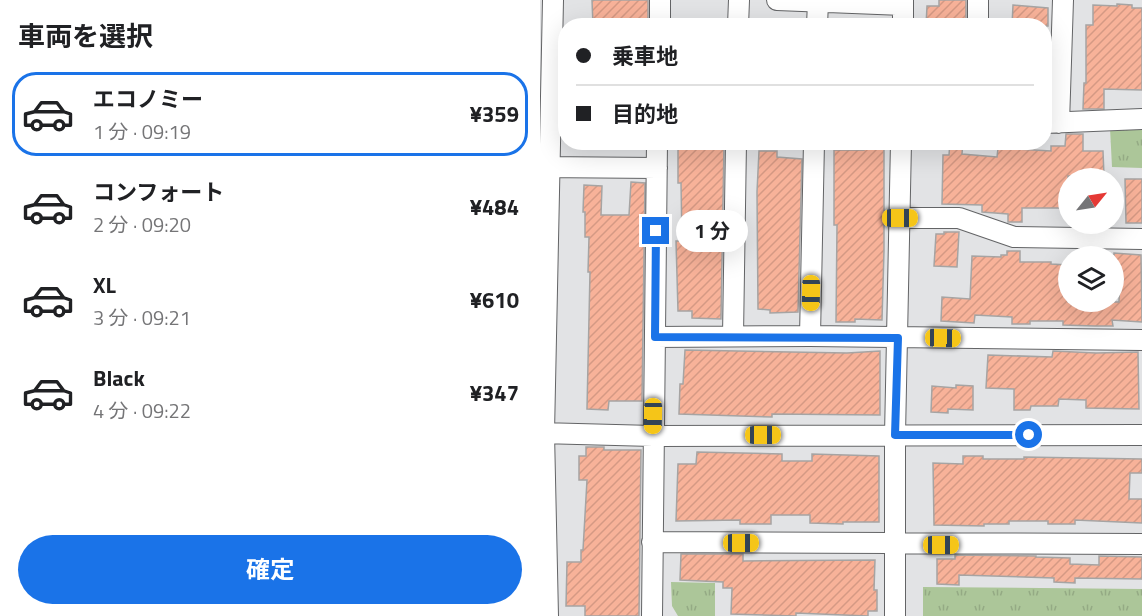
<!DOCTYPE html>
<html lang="ja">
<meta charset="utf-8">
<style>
body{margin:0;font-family:"Titillium Web","Noto Sans JP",sans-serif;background:#f6f6f6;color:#202124;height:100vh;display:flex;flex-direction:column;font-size:22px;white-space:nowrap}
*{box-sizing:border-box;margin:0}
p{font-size:20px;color:#757577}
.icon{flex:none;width:33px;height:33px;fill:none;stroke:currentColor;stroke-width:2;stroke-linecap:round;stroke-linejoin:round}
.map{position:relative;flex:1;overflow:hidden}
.details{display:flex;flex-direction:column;background:#fff;width:540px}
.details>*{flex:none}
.guide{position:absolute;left:18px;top:18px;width:494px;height:132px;border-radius:24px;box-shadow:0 6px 24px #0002;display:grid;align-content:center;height:132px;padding:0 18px;background:#fff}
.needle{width:39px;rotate:60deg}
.tools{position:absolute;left:518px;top:168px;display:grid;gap:12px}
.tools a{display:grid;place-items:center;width:66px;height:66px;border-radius:50%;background:#fff;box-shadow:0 6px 24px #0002;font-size:30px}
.end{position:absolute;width:27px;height:27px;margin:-14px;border:8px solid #1a73e8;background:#fff;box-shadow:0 0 0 3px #fff}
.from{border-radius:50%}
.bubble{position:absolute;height:42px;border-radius:21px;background:#fff;box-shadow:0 6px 24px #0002;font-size:20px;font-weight:700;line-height:42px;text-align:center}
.car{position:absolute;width:18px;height:36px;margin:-18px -9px;border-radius:8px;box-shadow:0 0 4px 2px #0007;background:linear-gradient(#f5c518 24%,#345 0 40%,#f5c518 0 76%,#345 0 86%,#f5c518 0)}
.guide b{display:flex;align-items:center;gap:21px;height:57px;font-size:22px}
.guide b+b{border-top:2px solid #e0e0e0}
.guide i{width:15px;height:15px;background:#202124}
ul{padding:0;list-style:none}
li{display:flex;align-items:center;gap:18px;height:84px;margin:0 12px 9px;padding:0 6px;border:3px solid transparent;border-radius:24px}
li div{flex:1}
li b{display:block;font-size:22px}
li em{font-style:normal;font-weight:700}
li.on{border-color:#1a73e8}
li>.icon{width:54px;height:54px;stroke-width:1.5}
h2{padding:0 18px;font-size:27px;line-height:72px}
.primary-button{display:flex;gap:12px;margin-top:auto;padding:12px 18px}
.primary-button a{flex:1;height:69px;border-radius:36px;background:#1a73e8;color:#fff;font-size:24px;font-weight:700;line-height:69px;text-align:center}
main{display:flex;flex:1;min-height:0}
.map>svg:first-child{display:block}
.park{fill:url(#park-tufts)}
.building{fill:url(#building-hatch);stroke:#a6a4a3;stroke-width:1.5}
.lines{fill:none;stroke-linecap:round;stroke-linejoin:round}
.minor-casing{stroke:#636466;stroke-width:22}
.minor{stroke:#fff;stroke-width:20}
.route{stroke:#1a73e8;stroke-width:8}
</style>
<main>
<section class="details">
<h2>車両を選択</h2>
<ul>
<li class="on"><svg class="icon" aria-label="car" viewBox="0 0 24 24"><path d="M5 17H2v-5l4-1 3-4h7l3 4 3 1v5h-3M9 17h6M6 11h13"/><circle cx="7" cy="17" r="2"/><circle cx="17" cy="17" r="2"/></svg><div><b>エコノミー</b><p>1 分 · 09:19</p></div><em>¥359</em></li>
<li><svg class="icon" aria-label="car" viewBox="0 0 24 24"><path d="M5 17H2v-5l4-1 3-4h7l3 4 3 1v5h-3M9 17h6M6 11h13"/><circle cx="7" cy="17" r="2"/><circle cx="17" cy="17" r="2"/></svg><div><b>コンフォート</b><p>2 分 · 09:20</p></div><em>¥484</em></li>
<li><svg class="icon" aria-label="car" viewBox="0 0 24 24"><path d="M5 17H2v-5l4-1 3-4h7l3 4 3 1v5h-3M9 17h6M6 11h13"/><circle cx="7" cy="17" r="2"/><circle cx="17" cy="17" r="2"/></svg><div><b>XL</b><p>3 分 · 09:21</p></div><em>¥610</em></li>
<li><svg class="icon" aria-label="car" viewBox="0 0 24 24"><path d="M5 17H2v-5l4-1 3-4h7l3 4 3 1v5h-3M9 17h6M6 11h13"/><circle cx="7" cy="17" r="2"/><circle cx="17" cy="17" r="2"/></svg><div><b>Black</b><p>4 分 · 09:22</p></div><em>¥347</em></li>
</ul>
<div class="primary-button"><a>確定</a></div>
</section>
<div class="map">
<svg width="602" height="616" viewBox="0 0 602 616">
<defs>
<pattern id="park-tufts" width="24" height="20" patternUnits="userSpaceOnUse" patternTransform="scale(1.5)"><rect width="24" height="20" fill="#acc699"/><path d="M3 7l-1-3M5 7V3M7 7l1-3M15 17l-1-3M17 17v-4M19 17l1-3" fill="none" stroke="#94aa84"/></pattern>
<pattern id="building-hatch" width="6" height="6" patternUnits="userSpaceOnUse" patternTransform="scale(1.5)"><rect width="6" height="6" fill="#f8b299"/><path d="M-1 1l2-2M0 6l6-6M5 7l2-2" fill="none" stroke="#d59984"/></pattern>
</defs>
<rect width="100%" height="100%" fill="#e2e3e5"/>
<path class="park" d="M602,127V168L572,167L570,128Z
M131,582L175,583V616H138L132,606Z
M383,587L602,589V616H383Z"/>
<path class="building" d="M52,0H108V26H53Z
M399,0H426V26H386L387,6H399Z
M577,4L592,5V8H602V90L564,89V109H543L544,83H546V25H553V5L577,6Z
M473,5L508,8V26H472Z
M526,134H543V151H563L564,176H528V208H482V222H468V214L442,212V205L402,204L403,155H409L410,142H423L422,154L457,157L458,148L511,151V146H525Z
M138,142L184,145L181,319L152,318V311H138L136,241H142L141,183H138Z
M324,142H344V251L342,320L315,319V322H296L297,225H294V150H324Z
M219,151H237V157L262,159L258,312L230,313V310L218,309L217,192Z
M585,179H602V223H586Z
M91,182L105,183L102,401H69L68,410L47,409L50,272H48L49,237H45V212H43L44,185L62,186L61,215H89Z
M404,232H419L417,267L394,266L396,234H404Z
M467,251H480V262H511V264L528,265V302H579L580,271H573L574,253L601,255L602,322L572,320L573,326H555L523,325V321H490V324H472V317L435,315L434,323L401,321L402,297L430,299L432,256L461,257V255H467Z
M145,350L307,353L340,351V415L232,414V417L139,414L140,384H143Z
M513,351L556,353L598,352L599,409L546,408V400L519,399L518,406H491L490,410H474V389L446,388L448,355L512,357Z
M416,385L433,386V410L408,409V413L391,412L392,386L416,388Z
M46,447H64V450H101L99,616H45V606H26L27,562H41V550H43L47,480H39V456H46Z
M157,452L242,454V461H272V454L339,456V522H303V524L270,523V515H231V524H200V520L136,521L138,464H156Z
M423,456H443V459H484V457L602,459V473H590L589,499H602V523L535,520V524H508V521H469V524H444V526L394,525L393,463L423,464Z
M141,554H203V561L335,560L334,590H337V611H328V616L256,613V616L191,614L192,588H183V582L140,580Z
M415,555L496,556V557L530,558V564L559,565V556L602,557V579L535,578V583L514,582V578L419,575V585L397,584V559H415Z"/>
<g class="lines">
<g class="minor-casing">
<path id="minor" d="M237,0L363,5
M438,0V26
M120,26V0
M198,26L199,0
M277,26L278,1
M363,26V0
M504,123L602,119
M519,123L523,0
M0,167L117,168
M360,218H419L474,237L602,239
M193,336L196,142
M270,336L274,142
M115,337L270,336L602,340
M0,433L113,436L602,435
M112,542L602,544
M8,616L4,433L13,0
M112,616L117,142
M355,616V435L361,142"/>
</g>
<use href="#minor" class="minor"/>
</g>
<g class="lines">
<path class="route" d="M116,231L115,337L358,338L355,435H489"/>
</g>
</svg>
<div class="tools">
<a><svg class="needle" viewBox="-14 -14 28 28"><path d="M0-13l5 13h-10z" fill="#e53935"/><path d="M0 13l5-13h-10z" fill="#757577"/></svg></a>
<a><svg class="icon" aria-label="layers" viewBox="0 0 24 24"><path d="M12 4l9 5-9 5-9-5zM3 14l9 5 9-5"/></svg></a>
</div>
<i class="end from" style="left:489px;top:435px"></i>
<i class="end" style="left:116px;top:231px"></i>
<div class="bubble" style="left:136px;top:210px;width:72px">1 分</div>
<i class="car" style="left:360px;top:218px;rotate:90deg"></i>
<i class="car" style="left:271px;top:293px;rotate:181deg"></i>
<i class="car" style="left:403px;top:338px;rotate:91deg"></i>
<i class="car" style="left:113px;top:416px;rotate:181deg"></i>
<i class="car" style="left:223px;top:435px;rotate:90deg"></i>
<i class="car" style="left:201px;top:543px;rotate:90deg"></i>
<i class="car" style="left:401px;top:545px;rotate:90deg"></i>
<div class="guide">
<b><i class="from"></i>乗車地</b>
<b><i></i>目的地</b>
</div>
</div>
</main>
